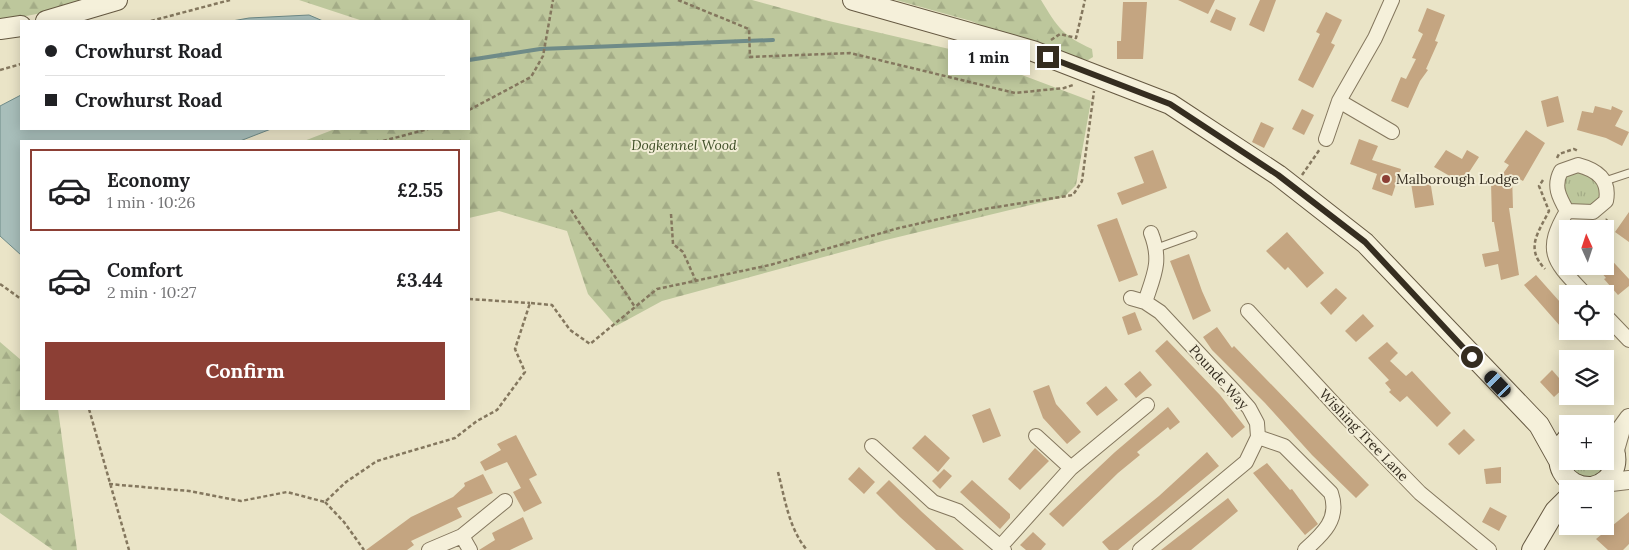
<!DOCTYPE html>
<meta charset="utf-8">
<style>
body{margin:0;font-family:Lora,serif;background:#f6f6f6;color:#202124;height:100vh;display:flex;flex-direction:column;font-size:19px;white-space:nowrap}
*{box-sizing:border-box;margin:0}
p{font-size:16px;color:#757577}
.icon{flex:none;width:28px;height:28px;fill:none;stroke:currentColor;stroke-width:2;stroke-linecap:round;stroke-linejoin:round}
.map{position:relative;flex:1;overflow:hidden}
.details{position:absolute;left:20px;top:140px;width:450px;height:270px;display:flex;flex-direction:column;background:#fff;border-radius:0px;box-shadow:0 2px 12px #0003}
.details>*{flex:none}
.top-card{position:absolute;left:20px;top:20px;width:450px;height:110px;border-radius:0px;box-shadow:0 2px 12px #0003;display:grid;align-content:center;height:110px;padding:0 25px;background:#fff}
.needle{width:32px;rotate:357deg}
.tools{position:absolute;left:1559px;top:220px;display:grid;gap:10px}
.tools a{display:grid;place-items:center;width:55px;height:55px;border-radius:0px;background:#fff;box-shadow:0 2px 12px #0003;font-size:25px}
.end{position:absolute;width:22px;height:22px;margin:-11px;border:6px solid #352d20;background:#fff;box-shadow:0 0 0 2px #fff}
.from{border-radius:50%}
.bubble{position:absolute;height:35px;border-radius:0px;background:#fff;box-shadow:0 2px 12px #0003;font-size:16px;font-weight:800;line-height:35px;text-align:center}
.car{position:absolute;width:15px;height:30px;margin:-15px -8px;border-radius:6px;box-shadow:0 0 4px 1px #0007;background:linear-gradient(#222 24%,#8ab4d8 0 40%,#222 0 76%,#8ab4d8 0 86%,#222 0)}
.top-card b{display:flex;align-items:center;gap:18px;height:48px;font-size:19px}
.top-card b+b{border-top:1px solid #e0e0e0}
.top-card i{width:12px;height:12px;background:#202124}
ul{padding:9px 0 0;list-style:none}
li{display:flex;align-items:center;gap:15px;height:82px;margin:0 10px 8px;padding:0 15px;border:2px solid transparent;border-radius:0px}
li div{flex:1}
li b{display:block;font-size:19px}
li em{font-style:normal;font-weight:800}
li.on{border-color:#8c3f35}
li>.icon{width:45px;height:45px;stroke-width:1.5}
.action{display:flex;gap:10px;margin-top:auto;padding:10px 25px}
.action a{flex:1;height:58px;border-radius:0px;background:#8c3f35;color:#fff;font-size:20px;font-weight:800;line-height:58px;text-align:center}
.map>svg:first-child{display:block}
.grass{fill:url(#grass-tufts)}
.forest{fill:url(#forest-firs)}
.water{fill:#a8beba;stroke:#6f8b88}
.lines{fill:none;stroke-linecap:round;stroke-linejoin:round}
.stream{stroke:#6f8b88;stroke-width:4}
.building{fill:#c4a581}
.service-casing{stroke:#84775e;stroke-width:9}
.minor-casing{stroke:#84775e;stroke-width:16}
.tertiary-casing{stroke:#84775e;stroke-width:20}
.secondary-casing{stroke:#655841;stroke-width:22}
.path{stroke:#84775e;stroke-width:2.5;stroke-dasharray:4 2.5;stroke-linecap:butt}
.service{stroke:#f5f0da;stroke-width:7}
.minor{stroke:#f5f0da;stroke-width:14}
.tertiary{stroke:#f5f0da;stroke-width:18}
.secondary{stroke:#f5f0da;stroke-width:20}
.route{stroke:#352d20;stroke-width:6}
.poi-dot{fill:#8c3f35;stroke:#f2edd6;stroke-width:2}
.labels{text-anchor:middle;stroke-width:4;stroke-linejoin:round;paint-order:stroke}
.park-label{font-size:14px;font-style:italic;fill:#415029;stroke:#f2edd6}
.poi-label{font-size:14px;fill:#352d20;stroke:#f2edd6;text-anchor:start}
.street-label{font-size:14px;fill:#352d20;stroke:#f2edd6}
</style>
<div class="map">
<svg width="1629" height="550" viewBox="0 0 1629 550">
<defs>
<pattern id="grass-tufts" width="24" height="20" patternUnits="userSpaceOnUse" patternTransform="scale(1.25)"><rect width="24" height="20" fill="#bdc79c"/><path d="M3 7l-1-3M5 7V3M7 7l1-3M15 17l-1-3M17 17v-4M19 17l1-3" fill="none" stroke="#a3ab86"/></pattern>
<pattern id="forest-firs" width="22" height="20" patternUnits="userSpaceOnUse" patternTransform="scale(1.25)"><rect width="22" height="20" fill="#bdc79c"/><path d="M5 1l3.5 6h-7zM16 11l3.5 6h-7z" fill="#a3ab86"/></pattern>
</defs>
<rect width="100%" height="100%" fill="#eae4c7"/>
<path class="grass" d="M1567,170L1597,176L1603,197L1588,210L1567,203L1560,178Z
M1605,448L1608,466L1593,480L1573,475L1568,461H1605Z"/>
<path class="forest" d="M0,0H85L47,12L0,21Z
M299,0H752L829,21L958,51L1091,101L1076,185L1064,197L886,240L662,301L616,326L588,294L567,231L499,211L469,218V141H304L335,129H469V21H363Z
M896,0H1041C1058,28 1062,35 1092,49L1093,57L1088,60L1061,58L971,21Z
M0,342L21,360V409H58L77,550H53L0,513Z"/>
<path class="water" d="M309,15L323,21H232L249,18Z
M21,95V129H271L240,141H21V255L0,236V106Z"/>
<g class="lines">
<path class="stream" d="M469,60L540,49L773,40"/>
</g>
<path class="building" d="M1178,0H1215L1208,14Z
M1260,0H1276L1264,32L1249,25Z
M1123,2H1147L1143,59H1117V41H1121Z
M1427,8L1445,15L1435,41L1438,42L1426,69L1428,70L1420,81L1408,108L1391,101L1401,77L1406,79L1416,59L1412,58L1423,34L1418,31Z
M1216,9L1236,18L1231,31L1210,22Z
M1326,12L1342,20L1331,43L1335,45L1313,88L1298,80L1320,34L1316,32Z
M1558,96L1564,122L1547,127L1541,101Z
M1595,106L1611,110L1612,106L1623,111L1615,126L1629,132L1622,146L1606,138L1577,130L1582,111L1593,113Z
M1302,109L1314,115L1304,135L1292,129Z
M1261,122L1274,128L1264,148L1252,142Z
M1526,130L1545,143L1523,181L1512,175L1513,208H1509L1519,275L1501,280L1498,264L1485,267L1482,254L1499,251L1494,222H1492L1491,182H1497L1509,165L1504,162Z
M1359,139L1378,146L1372,160L1401,169L1392,196L1372,189L1377,174L1350,164Z
M1153,150L1167,188L1122,205L1117,193L1144,183L1134,157Z
M1446,150L1462,159L1467,150L1479,157L1462,183L1434,167Z
M1430,180L1434,205L1415,208L1411,183Z
M1629,212V242L1615,232Z
M1117,218L1138,275L1119,282L1097,225Z
M1287,232L1324,273L1307,288L1288,267L1285,270L1266,251Z
M1605,253L1629,279V286L1618,295L1604,279L1606,278L1596,266H1605Z
M1189,254L1202,291L1211,311L1193,320L1170,261Z
M1536,275L1568,311V335L1524,285Z
M1336,288L1347,298L1331,315L1320,303Z
M1135,312L1142,330L1128,335L1122,317Z
M1363,314L1374,326L1356,342L1345,331Z
M1217,327L1232,348L1234,346L1369,485L1356,498L1312,455L1265,403L1212,350L1203,337Z
M1167,340L1220,395L1245,427L1232,438L1155,351Z
M1387,342L1398,353L1390,361L1406,376L1412,371L1451,413L1437,427L1407,396L1400,402L1389,392L1391,390L1385,383L1389,380L1368,358Z
M1552,370L1566,386L1554,397L1540,382Z
M1140,371L1152,385L1136,398L1124,384Z
M1049,385L1056,404L1081,432L1067,444L1043,418L1033,391Z
M1106,386L1118,400L1097,416L1086,403Z
M1168,407L1180,422L1170,430L1168,427L1137,452L1140,455L1118,473L1063,527L1049,514L1115,452Z
M990,408L1001,436L983,443L972,415Z
M1464,429L1475,440L1459,455L1448,444Z
M516,435L537,475L529,479L542,503L524,512L513,492L521,488L507,462L485,471L480,462L501,450L497,444Z
M925,435L950,458L938,472L912,448Z
M1035,448L1049,461L1020,490L1008,479Z
M1207,452L1219,466L1118,550H1109L1102,542L1159,496Z
M1267,463L1290,490L1292,489L1318,524L1305,535L1253,473Z
M859,467L875,482L864,494L848,479Z
M1501,467V483L1486,484L1484,469Z
M944,469L952,476L940,489L932,481Z
M483,474L493,493L457,508L462,517L411,541L414,545L407,550H366L411,517L453,497L465,486L464,483Z
M889,480L922,512L964,550H936L900,517L876,493Z
M972,480L1010,514V518L1000,529L960,492Z
M1228,498L1238,511L1191,550H1161Z
M1490,507L1507,516L1499,531L1482,522Z
M1629,512V544L1623,550H1608L1596,539Z
M523,517L533,539L510,550H479L495,540L492,533Z
M1033,532L1046,544L1041,550H1026L1020,545Z"/>
<g class="lines">
<g class="service-casing">
<path id="service" d="M1605,181L1629,173
M1157,248L1193,235"/>
</g>
<g class="minor-casing">
<path id="minor" d="M1339,101L1392,132
M1326,139L1339,101L1375,38L1392,0
M1578,165C1597,170 1610,180 1606,201L1593,212L1567,211C1559,197 1553,186 1561,171Z
M1567,211C1542,253 1555,262 1585,294
M1131,298L1145,302L1160,312L1235,392L1249,408L1257,423L1258,437L1246,462L1140,550
M1145,302C1154,275 1162,261 1151,233
M1248,311L1348,419L1420,493L1489,550
M1605,315L1629,340
M1036,436L1071,468
M1258,437L1284,446L1331,493C1340,519 1323,534 1305,550
M872,446L933,502L958,511L1004,550
M462,536L470,550
M1000,547L1071,468L1147,405
M429,550L462,536L505,501"/>
</g>
<g class="tertiary-casing">
<path id="tertiary" d="M1615,450L1621,429L1629,418
M1603,483L1629,480"/>
</g>
<g class="secondary-casing">
<path id="secondary" d="M853,0L1033,51L1170,104L1278,175L1365,243L1539,425L1558,459
M46,21L117,0
M0,29L21,26
M1568,438C1548,460 1565,489 1592,487C1617,481 1623,454 1605,436
M1532,550L1555,511L1568,498"/>
</g>
<path class="path" d="M678,0L749,29L750,57L850,53L1015,93L1064,88L1073,85
M151,21L230,0
M1051,40L1060,34L1076,38L1085,0
M0,70L21,64
M469,110L531,77L543,56L553,0
M383,141L428,129
M1557,158L1559,154L1574,149L1578,151
M1302,175L1320,149
M1543,180L1539,186L1549,211C1538,233 1525,248 1545,269
M571,210L635,307
M671,214L673,244L683,252L696,281
M1596,225H1603L1607,219
M1578,229L1586,226
M0,284L21,299
M469,299L530,303
M89,409L129,550
M778,472C785,499 789,529 807,550
M109,484L189,491L241,501L287,492L325,502L346,482L377,461L455,438L477,421L497,410L525,372L515,349L530,303L552,305L570,330L590,344L657,289L770,265L899,228L984,209L1073,195L1082,181L1094,91
M325,502L344,522L364,550"/>
<use href="#service" class="service"/>
<use href="#minor" class="minor"/>
<use href="#tertiary" class="tertiary"/>
<use href="#secondary" class="secondary"/>
</g>
<g class="lines">
<path class="route" d="M1048,57L1170,104L1278,175L1365,242L1472,357"/>
</g>
<circle class="poi-dot" cx="1386" cy="179" r="5"/>
<g class="labels">
<g class="park-label">
<text x="684" y="150">Dogkennel Wood</text>
</g>
<g class="poi-label">
<text x="1396" y="184">Malborough Lodge</text>
</g>
<g class="street-label">
<text transform="translate(1219 377) rotate(48)" y="5">Pounde Way</text>
<text transform="translate(1364 435) rotate(46)" y="5">Wishing Tree Lane</text>
</g>
</g>
</svg>
<div class="tools">
<a><svg class="needle" viewBox="-14 -14 28 28"><path d="M0-13l5 13h-10z" fill="#e53935"/><path d="M0 13l5-13h-10z" fill="#757577"/></svg></a>
<a><svg class="icon" aria-label="locate" viewBox="0 0 24 24"><circle cx="12" cy="12" r="6"/><path d="M12 2v4M12 18v4M2 12h4M18 12h4"/></svg></a>
<a><svg class="icon" aria-label="layers" viewBox="0 0 24 24"><path d="M12 4l9 5-9 5-9-5zM3 14l9 5 9-5"/></svg></a>
<a>+</a>
<a>−</a>
</div>
<i class="end from" style="left:1472px;top:357px"></i>
<i class="end" style="left:1048px;top:57px"></i>
<div class="bubble" style="left:948px;top:40px;width:82px">1 min</div>
<i class="car" style="left:1498px;top:384px;rotate:316deg"></i>
<div class="top-card">
<b><i class="from"></i>Crowhurst Road</b>
<b><i></i>Crowhurst Road</b>
</div>
<section class="details">
<ul>
<li class="on"><svg class="icon" aria-label="car" viewBox="0 0 24 24"><path d="M5 17H2v-5l4-1 3-4h7l3 4 3 1v5h-3M9 17h6M6 11h13"/><circle cx="7" cy="17" r="2"/><circle cx="17" cy="17" r="2"/></svg><div><b>Economy</b><p>1 min · 10:26</p></div><em>£2.55</em></li>
<li><svg class="icon" aria-label="car" viewBox="0 0 24 24"><path d="M5 17H2v-5l4-1 3-4h7l3 4 3 1v5h-3M9 17h6M6 11h13"/><circle cx="7" cy="17" r="2"/><circle cx="17" cy="17" r="2"/></svg><div><b>Comfort</b><p>2 min · 10:27</p></div><em>£3.44</em></li>
</ul>
<div class="action"><a>Confirm</a></div>
</section>
</div>
